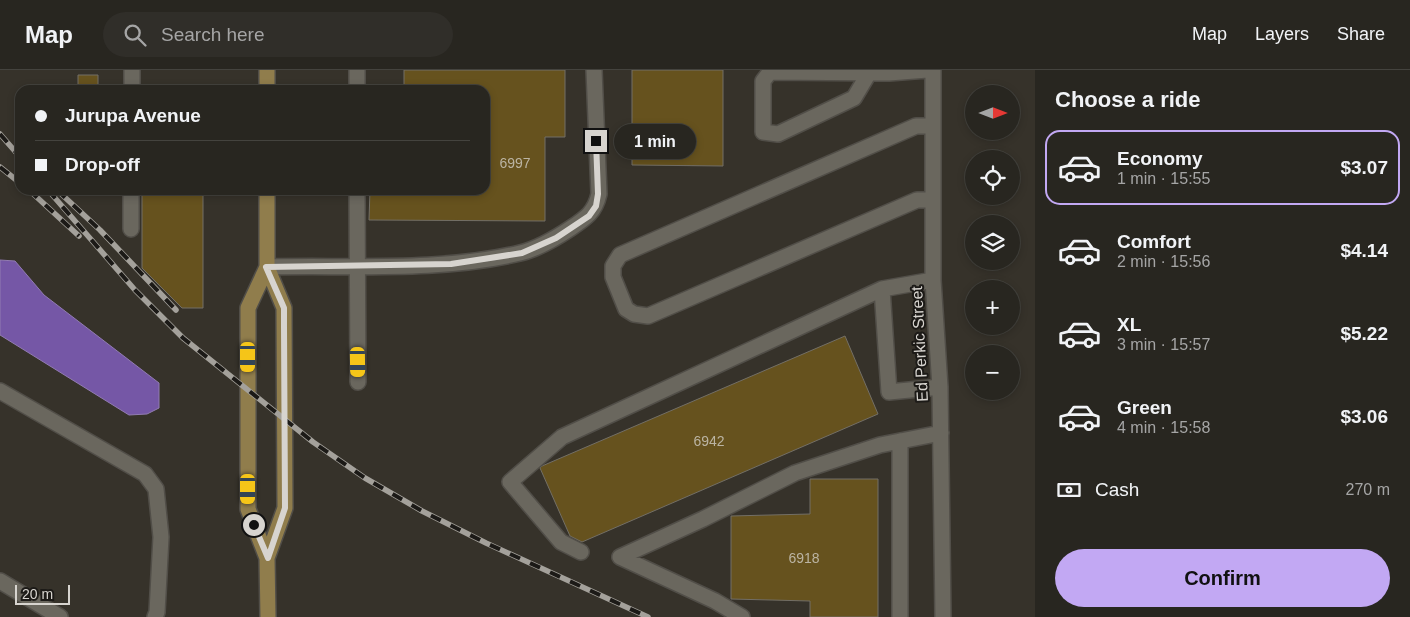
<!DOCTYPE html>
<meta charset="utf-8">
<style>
body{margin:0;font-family:Arial,sans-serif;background:#302e29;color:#f1f3f6;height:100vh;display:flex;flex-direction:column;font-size:19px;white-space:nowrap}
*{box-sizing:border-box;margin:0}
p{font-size:16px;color:#a5a5a5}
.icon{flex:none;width:28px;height:28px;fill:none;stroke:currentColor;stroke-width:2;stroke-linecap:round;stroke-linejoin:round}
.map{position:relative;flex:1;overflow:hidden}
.drawer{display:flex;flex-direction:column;background:#282620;width:375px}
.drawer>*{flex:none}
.hud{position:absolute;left:15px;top:15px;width:475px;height:110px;border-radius:15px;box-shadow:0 2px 8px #0003,0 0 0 1px #44433e;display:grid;align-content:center;height:110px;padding:0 20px;background:#282620}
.needle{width:32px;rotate:90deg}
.controls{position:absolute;left:965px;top:15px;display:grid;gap:10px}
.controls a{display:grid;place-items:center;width:55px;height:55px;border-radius:50%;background:#282620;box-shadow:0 2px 8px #0003,0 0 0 1px #44433e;font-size:25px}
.scale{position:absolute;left:15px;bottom:12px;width:55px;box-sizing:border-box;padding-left:5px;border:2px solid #d7d4cf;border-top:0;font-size:14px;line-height:18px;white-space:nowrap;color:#d7d4cf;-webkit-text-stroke:4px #1c1a17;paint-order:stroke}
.end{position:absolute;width:22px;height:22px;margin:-11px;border:6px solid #d7d4cf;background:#111;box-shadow:0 0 0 2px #111}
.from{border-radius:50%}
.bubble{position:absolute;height:35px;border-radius:18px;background:#282620;box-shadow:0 2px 8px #0003,0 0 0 1px #44433e;font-size:16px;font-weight:700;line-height:35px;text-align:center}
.car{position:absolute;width:15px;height:30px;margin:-15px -8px;border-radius:6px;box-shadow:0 0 4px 1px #0007;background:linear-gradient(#f5c518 24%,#345 0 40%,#f5c518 0 76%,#345 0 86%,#f5c518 0)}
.hud b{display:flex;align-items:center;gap:18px;height:48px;font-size:19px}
.hud b+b{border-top:1px solid #44433e}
.hud i{width:12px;height:12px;background:#f1f3f6}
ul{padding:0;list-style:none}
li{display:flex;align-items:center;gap:15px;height:75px;margin:0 10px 8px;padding:0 10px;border:2px solid transparent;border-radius:15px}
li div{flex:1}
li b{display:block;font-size:19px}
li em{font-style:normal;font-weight:700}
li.selected{border-color:#c2a8f3}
li>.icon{width:45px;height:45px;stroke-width:1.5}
h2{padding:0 20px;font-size:22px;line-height:60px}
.pay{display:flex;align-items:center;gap:12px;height:55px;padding:0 20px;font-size:19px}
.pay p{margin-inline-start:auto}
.action{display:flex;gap:10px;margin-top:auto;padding:10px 20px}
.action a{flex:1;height:58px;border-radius:30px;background:#c2a8f3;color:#111;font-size:20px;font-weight:700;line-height:58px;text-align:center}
header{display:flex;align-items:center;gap:30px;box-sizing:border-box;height:70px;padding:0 25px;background:#282620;border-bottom:1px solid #44433e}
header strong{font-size:24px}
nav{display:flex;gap:28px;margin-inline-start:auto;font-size:18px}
.search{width:350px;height:45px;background:#302e29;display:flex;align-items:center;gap:12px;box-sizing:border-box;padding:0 18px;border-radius:28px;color:#a5a5a5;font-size:19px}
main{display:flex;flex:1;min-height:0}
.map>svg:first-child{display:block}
.water{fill:#7557a6;stroke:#927cb2}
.building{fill:#66521e;stroke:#736f66}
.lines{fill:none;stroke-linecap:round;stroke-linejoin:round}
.minor-casing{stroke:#514e48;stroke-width:18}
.major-casing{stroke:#514e48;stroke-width:18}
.minor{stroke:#6a675e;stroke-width:15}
.major{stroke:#907d4c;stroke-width:15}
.rail-casing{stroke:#a4a19b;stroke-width:5.5}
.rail{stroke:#1c1a17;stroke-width:4;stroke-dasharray:11;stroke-linecap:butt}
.route{stroke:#d7d4cf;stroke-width:6}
.labels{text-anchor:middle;stroke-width:4;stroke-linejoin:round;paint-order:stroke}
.number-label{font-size:14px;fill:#bbb4a3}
.street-label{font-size:16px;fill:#d7d4cf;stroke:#1c1a17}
</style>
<header>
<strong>Map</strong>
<div class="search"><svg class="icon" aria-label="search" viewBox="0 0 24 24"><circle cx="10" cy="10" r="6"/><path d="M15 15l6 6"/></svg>Search here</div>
<nav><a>Map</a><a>Layers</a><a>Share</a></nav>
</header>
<main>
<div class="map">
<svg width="1035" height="547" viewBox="0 0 1035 547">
<rect width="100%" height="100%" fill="#36322a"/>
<path class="water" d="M0,190L15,191L44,225L159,313V338L147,344L129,345L0,265Z"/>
<path class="building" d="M404,0H565V67H545V151L369,150L370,120H485V20H404Z
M632,0H723V96L632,95Z
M78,5H98V20H78Z
M142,120H203V238H182L142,198Z
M845,266L878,344L582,472L570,466L540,398L542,396Z
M810,409H878V547H810V531L731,529V446L810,444Z"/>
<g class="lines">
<g class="minor-casing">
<path id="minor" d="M933,0V210L940,317L943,547
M869,3L854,28L778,64L763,62V11L770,2L889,3L927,0
M132,20V0
M357,20V0
M933,56H916L620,185L613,196V207L626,239L634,244L648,246L917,130H933
M357,120L358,312
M131,159V120
M267,197C348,195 442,202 520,183C538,179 556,168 571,158C586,148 595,142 599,124L594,0
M882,219L889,322L940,317
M0,321L145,404L156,419L161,467L157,542L155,547
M581,482L561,472L510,412L562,367L882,219L933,210
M0,511L60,547
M742,547L715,531L620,487L703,449L795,403L880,375L941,363
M900,547V371"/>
</g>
<g class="major-casing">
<path id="major" d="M267,0V20
M267,120V197L284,238L285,438L267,488L268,547
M267,197L248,238V439L267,488"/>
</g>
<use href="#minor" class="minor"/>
<use href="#major" class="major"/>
<g class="rail-casing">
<path id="rail" d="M0,64L20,87
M0,97L20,113
M29,120L79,166
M48,120L135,220L183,268L313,372L365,408L422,441L486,473L648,547
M57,120L100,160L176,240"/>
</g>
<use href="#rail" class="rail"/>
</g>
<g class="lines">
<path class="route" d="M254,455L268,488L285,438L284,257V238L266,197L451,194L522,183L556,168L589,146L596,136L598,124L596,71"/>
</g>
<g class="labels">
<g class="number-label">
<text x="515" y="98">6997</text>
<text x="709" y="376">6942</text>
<text x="804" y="493">6918</text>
</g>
<g class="street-label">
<text transform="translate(919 274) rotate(-93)" y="6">Ed Perkic Street</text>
</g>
</g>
</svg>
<div class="controls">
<a><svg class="needle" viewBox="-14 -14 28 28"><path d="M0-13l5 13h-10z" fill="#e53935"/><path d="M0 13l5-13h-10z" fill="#a5a5a5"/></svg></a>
<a><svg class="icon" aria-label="locate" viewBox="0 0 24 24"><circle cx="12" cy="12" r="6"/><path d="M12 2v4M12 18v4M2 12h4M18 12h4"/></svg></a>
<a><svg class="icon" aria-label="layers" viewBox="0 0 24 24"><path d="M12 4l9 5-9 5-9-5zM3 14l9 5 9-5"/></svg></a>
<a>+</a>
<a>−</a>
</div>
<div class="scale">20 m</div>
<i class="end from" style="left:254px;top:455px"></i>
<i class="end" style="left:596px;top:71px"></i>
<div class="bubble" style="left:614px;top:54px;width:82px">1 min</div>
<i class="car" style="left:248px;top:287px;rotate:180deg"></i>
<i class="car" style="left:358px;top:292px;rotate:179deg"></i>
<i class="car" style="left:248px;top:419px;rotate:180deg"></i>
<div class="hud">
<b><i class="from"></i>Jurupa Avenue</b>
<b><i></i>Drop-off</b>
</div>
</div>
<section class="drawer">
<h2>Choose a ride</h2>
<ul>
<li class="selected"><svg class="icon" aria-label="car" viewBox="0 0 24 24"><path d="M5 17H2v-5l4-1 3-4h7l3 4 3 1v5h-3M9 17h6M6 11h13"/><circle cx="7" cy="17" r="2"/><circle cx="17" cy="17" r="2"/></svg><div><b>Economy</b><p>1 min · 15:55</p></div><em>$3.07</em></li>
<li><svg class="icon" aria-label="car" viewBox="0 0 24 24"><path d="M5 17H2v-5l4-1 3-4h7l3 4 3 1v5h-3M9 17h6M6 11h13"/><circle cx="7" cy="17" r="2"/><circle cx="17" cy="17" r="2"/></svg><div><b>Comfort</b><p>2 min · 15:56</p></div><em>$4.14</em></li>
<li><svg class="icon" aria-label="car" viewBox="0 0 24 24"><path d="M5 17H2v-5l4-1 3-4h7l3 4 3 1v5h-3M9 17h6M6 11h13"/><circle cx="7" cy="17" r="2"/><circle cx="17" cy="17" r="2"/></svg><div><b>XL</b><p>3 min · 15:57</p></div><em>$5.22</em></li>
<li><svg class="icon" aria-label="car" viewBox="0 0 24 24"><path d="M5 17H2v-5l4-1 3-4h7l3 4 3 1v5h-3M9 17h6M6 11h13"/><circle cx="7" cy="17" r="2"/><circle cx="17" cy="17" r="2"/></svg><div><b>Green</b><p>4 min · 15:58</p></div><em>$3.06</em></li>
</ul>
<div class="pay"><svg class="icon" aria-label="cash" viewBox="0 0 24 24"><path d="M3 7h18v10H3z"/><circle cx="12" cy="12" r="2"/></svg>Cash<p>270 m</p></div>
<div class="action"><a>Confirm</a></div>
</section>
</main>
